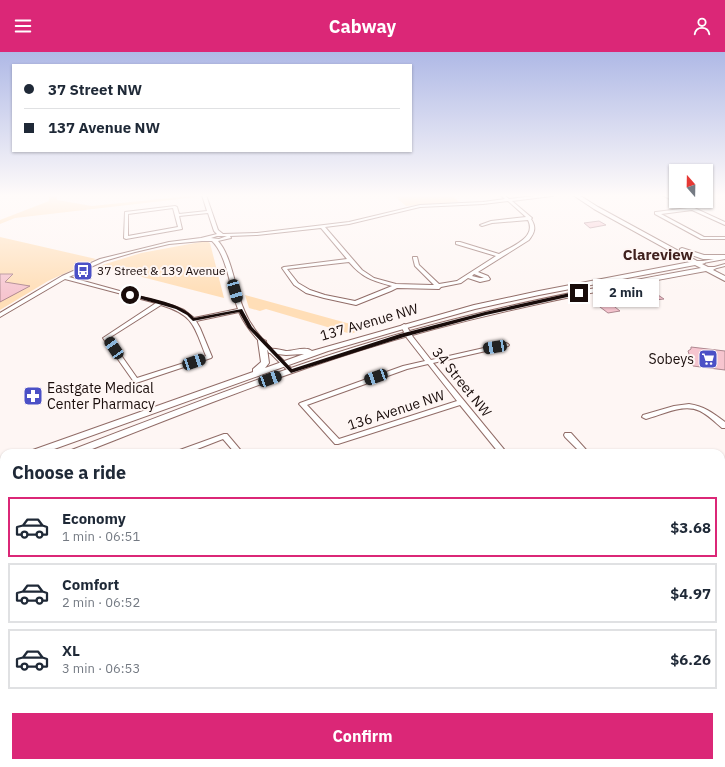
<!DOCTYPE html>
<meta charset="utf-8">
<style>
body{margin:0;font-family:"IBM Plex Sans",sans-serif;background:#f6f6f7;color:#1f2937;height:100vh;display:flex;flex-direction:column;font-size:15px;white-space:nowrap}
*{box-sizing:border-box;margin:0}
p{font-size:13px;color:#747a83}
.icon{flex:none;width:22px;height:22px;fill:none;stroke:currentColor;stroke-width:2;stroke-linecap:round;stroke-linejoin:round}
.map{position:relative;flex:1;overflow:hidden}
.sheet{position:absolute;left:0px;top:397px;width:725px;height:318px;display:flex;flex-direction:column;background:#fff;border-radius:12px 12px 0 0;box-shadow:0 1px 3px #0004}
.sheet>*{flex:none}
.banner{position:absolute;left:12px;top:12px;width:400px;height:88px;border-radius:0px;box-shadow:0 1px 3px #0004;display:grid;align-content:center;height:88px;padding:0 12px;background:#fff}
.needle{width:26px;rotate:340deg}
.buttons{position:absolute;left:669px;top:112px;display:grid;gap:8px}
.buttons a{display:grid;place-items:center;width:44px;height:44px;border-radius:0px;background:#fff;box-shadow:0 1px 3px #0004;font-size:20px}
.end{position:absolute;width:18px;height:18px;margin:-9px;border:5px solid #190c0a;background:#fff;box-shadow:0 0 0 2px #fff}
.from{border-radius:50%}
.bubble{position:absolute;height:28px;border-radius:0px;background:#fff;box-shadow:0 1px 3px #0004;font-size:13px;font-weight:700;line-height:28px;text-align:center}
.car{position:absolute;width:12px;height:24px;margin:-12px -6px;border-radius:5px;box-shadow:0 0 3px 1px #0007;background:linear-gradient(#222 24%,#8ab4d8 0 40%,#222 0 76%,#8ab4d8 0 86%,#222 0)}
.banner b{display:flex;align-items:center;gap:14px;height:38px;font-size:15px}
.banner b+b{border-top:1px solid #e0e1e3}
.banner i{width:10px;height:10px;background:#1f2937}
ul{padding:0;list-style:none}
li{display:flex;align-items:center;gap:12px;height:60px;margin:0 8px 6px;padding:0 4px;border:2px solid #e0e1e3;border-radius:0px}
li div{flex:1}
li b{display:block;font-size:15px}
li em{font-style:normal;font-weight:700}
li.active{border-color:#db2777}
li>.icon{width:36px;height:36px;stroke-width:1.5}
h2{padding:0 12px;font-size:18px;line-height:48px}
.primary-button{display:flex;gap:8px;margin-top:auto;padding:8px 12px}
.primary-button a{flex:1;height:46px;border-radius:0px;background:#db2777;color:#fff;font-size:16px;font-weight:700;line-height:46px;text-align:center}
header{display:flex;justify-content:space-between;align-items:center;height:52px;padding:0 12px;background:#db2777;color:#fff;font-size:18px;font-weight:700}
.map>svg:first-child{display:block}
.green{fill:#ffdeb7}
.building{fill:#f6c5cf;stroke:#ae878f}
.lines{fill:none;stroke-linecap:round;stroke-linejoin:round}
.minor-casing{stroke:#916c67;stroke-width:2}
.major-casing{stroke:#916c67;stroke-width:2}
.minor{fill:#fff;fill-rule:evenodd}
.major{fill:#fff;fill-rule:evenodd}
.route{fill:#190c0a}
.labels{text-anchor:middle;stroke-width:4;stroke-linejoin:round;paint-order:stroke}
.far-poi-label{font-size:12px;fill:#190c0a;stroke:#fef6f4;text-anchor:start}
.street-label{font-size:14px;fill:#190c0a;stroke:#fef6f4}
.poi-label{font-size:14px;fill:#190c0a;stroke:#fef6f4;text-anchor:end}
.far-district-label{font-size:15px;font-weight:bold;fill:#40211e;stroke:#fef6f4}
</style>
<header><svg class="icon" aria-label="menu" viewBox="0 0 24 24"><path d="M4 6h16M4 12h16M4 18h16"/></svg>Cabway<svg class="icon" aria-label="person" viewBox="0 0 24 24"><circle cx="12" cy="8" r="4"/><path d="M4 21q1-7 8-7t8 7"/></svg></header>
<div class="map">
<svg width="725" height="715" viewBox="0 0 725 715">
<rect width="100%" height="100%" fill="#fef6f4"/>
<path class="green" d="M49,143H57V148L92,154L198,143L197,145L15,166L0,172V168L49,149Z
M393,143H452L459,150L406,154Z
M0,185L96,207L48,229L0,258Z
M206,189L210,191L224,246L99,214L141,201Z
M245,243L256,246L365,276L351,282L266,257L260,259L249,256Z
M725,568V715H526L524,711H721V570Z
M115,711H165L154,715H119Z"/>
<path class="building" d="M599,169L606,173L590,176L584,171Z
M0,222H13L5,230L30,234L0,250Z
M655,241L664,247L655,248L646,243Z
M608,250L610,251L620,259L608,261L596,252Z
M691,295L725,299V318L693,314L688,299L691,297Z"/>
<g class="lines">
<g class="minor-casing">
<path id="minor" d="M202,143H206L218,178L223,182L257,181L349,170L420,153L483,150L505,147L500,143H504L509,147L542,143H554L552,144L512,149L532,166L531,167C537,176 534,181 529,188L478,220L488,224L490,227L489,228L480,230L468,226L461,231L441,235L439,237L397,236L391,239L356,253L324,246L306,241L294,233L282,216L284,215L347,207L321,176L257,183L230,184L231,186L218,189C232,204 235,238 244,258C254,283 275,299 293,318L294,319L293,320H289C271,301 250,284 239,260L196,269L200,276L212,305L211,306L136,331L134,330L103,286L156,251L65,227L0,265V261L62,224L100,207L169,190L201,186L217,182L214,179L208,161L179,164L182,177L126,187L124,186L125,160L175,154L177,155L179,162L207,159ZM508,149L526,165L491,169L480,173L482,174L492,171L528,168C537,186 512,194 499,202L460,190H456V192L496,204L457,229L439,232L419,213L417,205H413V206L415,214L434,233H432L396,232L374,226L362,218L325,175L349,172L420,155L483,152ZM173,156L178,175L128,184V162ZM217,184H227L219,187L211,186ZM202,189H212C227,203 230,237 238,257L194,266L184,258L174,254L69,225L104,209L135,200L169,192ZM349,210C363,226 371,228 392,234L355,249L325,243L310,238L298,231L287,217ZM474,222L484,226H480L472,224ZM161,253C194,263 194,274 206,304L137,326L109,286Z
M662,143H667L676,147V149H679L725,170V173L692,158L661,162L704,185H725V187H701L655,162V160H656L688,156Z
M725,205V207L703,211L701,210L703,209Z
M725,212V214L713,217L711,216Z
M404,272L406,273L413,285L431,308L506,291L508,292L509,293L508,294L433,311L507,401H499L460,353L338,392H335L300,353L299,352L300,351L403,314L425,309L407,286L401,274ZM428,312L457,349L339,387L307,353L407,317Z
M689,352C704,354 713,361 725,370V376H722C715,370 708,363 700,359C683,351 662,363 646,367L642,365L643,363L674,354Z
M565,381H571L589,401H581L565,385L564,383Z
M224,382H227L243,401H235L223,387L187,401H176L177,399Z
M725,411V417L721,418V412Z
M721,432L725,434V442L721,440Z"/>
</g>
<g class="major-casing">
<path id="major" d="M573,143H579L598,155L697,209H705V211L702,212L708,215H715L716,216L713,218L725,224V229L706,219C590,240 474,263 361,298C266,328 174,365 82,401H67L69,399C164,363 258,325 355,295C468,260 585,237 701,216L695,213L539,243L475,257L407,276L328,299L43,401H28L30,399L253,320V317L261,310L258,289L259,287H262L266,289L269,311L265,316L304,302L286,303L269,301L268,299L269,297C275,296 280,298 286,299C294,299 306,294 312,299L474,253L539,239L690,210L594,157Z
M682,196L704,203H725V207H703L680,199V197Z
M4,409V415L0,416V410Z
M4,422V430L0,432V424Z"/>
</g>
<use href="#minor" class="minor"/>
<use href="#major" class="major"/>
</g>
<linearGradient id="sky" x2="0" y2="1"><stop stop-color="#afb9e6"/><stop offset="0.59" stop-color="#fffbfa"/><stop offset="1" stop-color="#fffbfa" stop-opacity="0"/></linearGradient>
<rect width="725" height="243" fill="url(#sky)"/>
<path class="route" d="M579,239L581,242L486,263L404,285L291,321L248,276L239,260L193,269L187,263L176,257L127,243L130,241C149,246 182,251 194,266L242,257L252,275L292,317L400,282L485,260Z"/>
<defs>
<g id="bus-square" transform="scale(1)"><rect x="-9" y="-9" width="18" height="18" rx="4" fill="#4b50c6" stroke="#fef6f4"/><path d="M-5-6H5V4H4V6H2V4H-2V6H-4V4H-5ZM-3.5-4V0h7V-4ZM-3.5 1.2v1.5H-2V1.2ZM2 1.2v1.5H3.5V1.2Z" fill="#fff"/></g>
<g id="supermarket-square" transform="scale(1)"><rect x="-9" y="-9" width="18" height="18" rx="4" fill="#4b50c6" stroke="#fef6f4"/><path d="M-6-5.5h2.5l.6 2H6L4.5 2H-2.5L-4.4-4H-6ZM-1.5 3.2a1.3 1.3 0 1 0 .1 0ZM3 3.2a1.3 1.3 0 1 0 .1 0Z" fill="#fff"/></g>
<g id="pharmacy-square" transform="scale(1)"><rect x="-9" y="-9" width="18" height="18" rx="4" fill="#4b50c6" stroke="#fef6f4"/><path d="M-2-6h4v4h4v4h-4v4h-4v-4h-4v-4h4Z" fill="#fff"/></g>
</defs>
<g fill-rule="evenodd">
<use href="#bus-square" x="83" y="219"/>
<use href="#supermarket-square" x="708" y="307"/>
<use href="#pharmacy-square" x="33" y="344"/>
</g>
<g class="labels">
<g class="far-poi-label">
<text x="97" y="223">37 Street &amp; 139 Avenue</text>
</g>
<g class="street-label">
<text transform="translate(369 270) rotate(-16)" y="5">137 Avenue NW</text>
<text transform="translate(462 330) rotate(51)" y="5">34 Street NW</text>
<text transform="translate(396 358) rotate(-18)" y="5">136 Avenue NW</text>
</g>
<g class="poi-label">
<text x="694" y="312">Sobeys</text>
<text x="47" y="341" text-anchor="start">Eastgate Medical<tspan x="47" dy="16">Center Pharmacy</tspan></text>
</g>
<g class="far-district-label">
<text x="658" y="208">Clareview</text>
</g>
</g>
</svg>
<div class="buttons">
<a><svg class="needle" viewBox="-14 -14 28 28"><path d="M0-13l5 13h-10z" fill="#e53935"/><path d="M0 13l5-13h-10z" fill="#747a83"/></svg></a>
</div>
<i class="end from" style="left:130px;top:243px"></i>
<i class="end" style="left:579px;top:241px"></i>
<div class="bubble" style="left:593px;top:227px;width:66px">2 min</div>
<i class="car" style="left:235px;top:239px;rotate:164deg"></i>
<i class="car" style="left:495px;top:295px;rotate:260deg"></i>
<i class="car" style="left:114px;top:296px;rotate:326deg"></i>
<i class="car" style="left:194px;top:310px;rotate:71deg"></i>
<i class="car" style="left:376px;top:325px;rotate:250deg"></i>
<i class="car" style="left:270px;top:327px;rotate:70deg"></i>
<div class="banner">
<b><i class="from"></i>37 Street NW</b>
<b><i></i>137 Avenue NW</b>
</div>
<section class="sheet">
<h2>Choose a ride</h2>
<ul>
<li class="active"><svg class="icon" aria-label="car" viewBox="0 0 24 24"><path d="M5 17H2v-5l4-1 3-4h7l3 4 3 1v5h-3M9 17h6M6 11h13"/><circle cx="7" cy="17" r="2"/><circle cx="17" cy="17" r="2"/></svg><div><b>Economy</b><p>1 min · 06:51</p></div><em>$3.68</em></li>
<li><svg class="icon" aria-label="car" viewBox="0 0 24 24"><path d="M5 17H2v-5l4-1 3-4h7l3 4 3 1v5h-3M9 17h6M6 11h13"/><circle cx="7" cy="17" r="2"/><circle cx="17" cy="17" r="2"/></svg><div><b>Comfort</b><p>2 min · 06:52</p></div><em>$4.97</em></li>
<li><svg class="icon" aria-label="car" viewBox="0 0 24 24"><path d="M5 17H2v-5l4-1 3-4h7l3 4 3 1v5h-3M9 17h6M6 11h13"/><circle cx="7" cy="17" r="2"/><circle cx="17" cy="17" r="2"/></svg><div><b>XL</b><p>3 min · 06:53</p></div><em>$6.26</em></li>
</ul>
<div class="primary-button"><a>Confirm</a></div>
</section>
</div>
